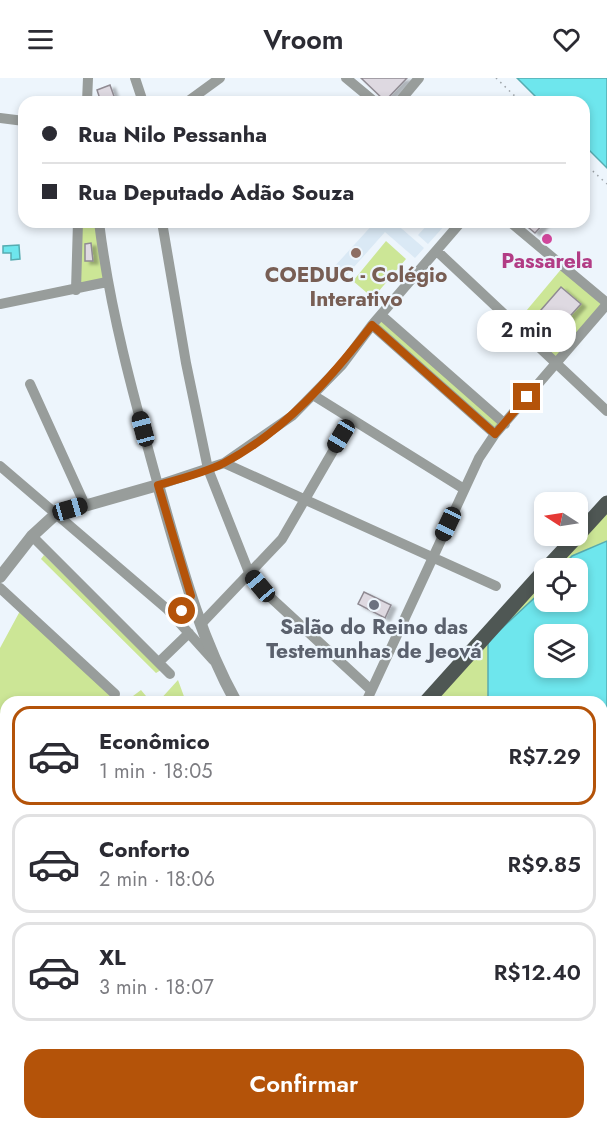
<!DOCTYPE html>
<html lang="pt">
<meta charset="utf-8">
<style>
body{margin:0;font-family:Jost,sans-serif;background:#f2f2f3;color:#2b2b33;height:100vh;display:flex;flex-direction:column;font-size:22px;white-space:nowrap}
*{box-sizing:border-box;margin:0}
p{font-size:20px;color:#7c7c81}
.icon{flex:none;width:33px;height:33px;fill:none;stroke:currentColor;stroke-width:2;stroke-linecap:round;stroke-linejoin:round}
.map{position:relative;flex:1;overflow:hidden}
.panel{position:absolute;left:0px;top:618px;width:608px;height:434px;display:flex;flex-direction:column;background:#fff;border-radius:18px 18px 0 0;box-shadow:0 3px 9px #0003}
.panel>*{flex:none}
.guide{position:absolute;left:18px;top:18px;width:572px;height:132px;border-radius:18px;box-shadow:0 3px 9px #0003;display:grid;align-content:center;height:132px;padding:0 24px;background:#fff}
.needle{width:39px;rotate:282deg}
.buttons{position:absolute;left:534px;top:414px;display:grid;gap:12px}
.buttons a{display:grid;place-items:center;width:54px;height:54px;border-radius:12px;background:#fff;box-shadow:0 3px 9px #0003;font-size:30px}
.end{position:absolute;width:27px;height:27px;margin:-14px;border:8px solid #b45309;background:#fff;box-shadow:0 0 0 3px #fff}
.from{border-radius:50%}
.bubble{position:absolute;height:42px;border-radius:18px;background:#fff;box-shadow:0 3px 9px #0003;font-size:20px;font-weight:600;line-height:42px;text-align:center}
.car{position:absolute;width:18px;height:36px;margin:-18px -9px;border-radius:8px;box-shadow:0 0 4px 2px #0007;background:linear-gradient(#222 24%,#8ab4d8 0 40%,#222 0 76%,#8ab4d8 0 86%,#222 0)}
.guide b{display:flex;align-items:center;gap:21px;height:57px;font-size:22px}
.guide b+b{border-top:2px solid #e1e1e2}
.guide i{width:15px;height:15px;background:#2b2b33}
ul{padding:10px 0 0;list-style:none}
li{display:flex;align-items:center;gap:18px;height:99px;margin:0 12px 9px;padding:0 12px;border:3px solid #e1e1e2;border-radius:18px}
li div{flex:1}
li b{display:block;font-size:22px}
li em{font-style:normal;font-weight:600}
li.on{border-color:#b45309}
li>.icon{width:54px;height:54px;stroke-width:1.5}
.cta{display:flex;gap:12px;margin-top:auto;padding:12px 24px}
.cta a{flex:1;height:69px;border-radius:18px;background:#b45309;color:#fff;font-size:24px;font-weight:600;line-height:69px;text-align:center}
header{display:flex;justify-content:space-between;align-items:center;height:78px;padding:0 24px;background:#fff;font-size:27px;font-weight:600}
.map>svg:first-child{display:block}
.built{fill:#dae9f5}
.green{fill:#cce696;fill-rule:evenodd}
.water{fill:#6ee6ed;stroke:#57acb1;stroke-width:1.5;fill-rule:evenodd}
.building{fill:#ded9e1;stroke:#908b93;stroke-width:1.5;filter:url(#shadow)}
.lines{fill:none;stroke-linecap:round;stroke-linejoin:round}
.path{stroke:#9ba1a6;stroke-width:1.5;stroke-dasharray:1.5 4.5;stroke-linecap:butt}
.minor{stroke:#989d9b;stroke-width:10}
.tertiary{stroke:#989d9b;stroke-width:12}
.primary{stroke:#4f5754;stroke-width:15}
.route{stroke:#b45309;stroke-width:8}
.hotel-dot{fill:#d1479c;stroke:#edf5fc;stroke-width:2}
.education-dot{fill:#8d6e63;stroke:#edf5fc;stroke-width:2}
.worship-dot{fill:#6b7280;stroke:#edf5fc;stroke-width:2}
.labels{text-anchor:middle;stroke-width:4.5;stroke-linejoin:round;paint-order:stroke}
.hotel-label{font-size:21px;font-weight:bold;fill:#b23c85;stroke:#edf5fc}
.education-label{font-size:21px;font-weight:bold;fill:#785e54;stroke:#edf5fc}
.worship-label{font-size:21px;font-weight:bold;fill:#5b616d;stroke:#edf5fc}
</style>
<header><svg class="icon" aria-label="menu" viewBox="0 0 24 24"><path d="M4 6h16M4 12h16M4 18h16"/></svg>Vroom<svg class="icon" aria-label="heart" viewBox="0 0 24 24"><path d="M12 20l-8-8c-3-5 5-10 8-4 3-6 11-1 8 4z"/></svg></header>
<div class="map">
<svg width="607" height="1051" viewBox="0 0 607 1051">
<defs>
<filter id="shadow"><feDropShadow dx="5" dy="3" stdDeviation="1.5" flood-color="#0004"/></filter>
</defs>
<rect width="100%" height="100%" fill="#edf5fc"/>
<path class="built" d="M375,144H394L424,170L415,180L385,154L345,199L334,189Z
M430,144H441L445,147L428,166L418,157Z"/>
<path class="green" d="M78,144H99L107,204L76,212Z
M386,163L406,181L373,220L353,203Z
M563,189L607,225L557,283L516,245Z
M381,237L505,346L495,356L372,247Z
M607,435V855L602,852V624H433L544,503V524H578V490H556ZM544,556H578V590H544Z
M44,477L161,592L156,595L41,481Z
M20,533L119,624H6V686L0,677V570Z
M178,602L186,624H158Z
M141,612L151,624H125Z"/>
<path class="water" d="M517,0H607V90L584,67V24H541Z
M19,167L20,181L11,182V175H3V168Z
M607,463V743L602,745V624H488V563L544,511V524H578V490H561L572,478ZM544,556H578V590H544Z"/>
<path class="building" d="M361,0H407L385,23Z
M110,7L116,24H101L97,12Z
M522,144H545L535,155Z
M91,165L93,183H85V166Z
M561,209L581,226L553,257L534,240Z
M364,514L391,527L385,540L358,526Z"/>
<g class="lines">
<path class="path" d="M496,0L521,24
M584,85L607,106"/>
<path class="minor" d="M135,0L143,24
M346,0L375,24
M87,24L88,0
M187,24L220,0
M399,24L419,0
M0,40L24,43
M99,144C110,234 134,320 158,407L224,385L292,338L342,287L372,247L461,144
M162,144L186,285L208,391L250,497L269,518L371,612
M510,144L607,225
M438,174L607,333
M76,212L78,144
M0,226L107,204
M381,237L505,346
M372,247L495,356
M30,306L85,427
M313,317L464,411
M224,385L496,508
M0,388L167,531L213,582
M32,458L170,596
M0,510L115,616
M167,531L182,533L191,518
M201,546L282,461L351,342
M159,584L189,555
M366,624L479,380L495,356L607,226
M0,739L6,737
M0,836H6
M0,918L6,917
M0,1005H6
M193,1046L196,1051
M312,1046L316,1051
M576,1046L581,1051
M116,1051L120,1046
M269,1051L277,1046
M332,1051L340,1046
M469,1051L476,1046"/>
<path class="tertiary" d="M0,499L32,458L56,436L158,407C180,483 198,555 236,624"/>
<path class="primary" d="M578,457L607,425
M547,490L577,458
M426,624L544,493
M602,861L607,865
M602,878L607,882
M0,1037L6,1033"/>
</g>
<g class="lines">
<path class="route" d="M182,533L191,518L158,407C180,401 204,395 224,385C285,353 331,300 372,247L495,356L527,319"/>
</g>
<circle class="hotel-dot" cx="547" cy="161" r="6"/>
<circle class="education-dot" cx="356" cy="175" r="6"/>
<circle class="worship-dot" cx="374" cy="527" r="6"/>
<g class="labels">
<g class="hotel-label">
<text x="547" y="190">Passarela</text>
</g>
<g class="education-label">
<text x="356" y="204">COEDUC - Colégio<tspan x="356" dy="24">Interativo</tspan></text>
</g>
<g class="worship-label">
<text x="374" y="556">Salão do Reino das<tspan x="374" dy="24">Testemunhas de Jeová</tspan></text>
</g>
</g>
</svg>
<div class="buttons">
<a><svg class="needle" viewBox="-14 -14 28 28"><path d="M0-13l5 13h-10z" fill="#e53935"/><path d="M0 13l5-13h-10z" fill="#7c7c81"/></svg></a>
<a><svg class="icon" aria-label="locate" viewBox="0 0 24 24"><circle cx="12" cy="12" r="6"/><path d="M12 2v4M12 18v4M2 12h4M18 12h4"/></svg></a>
<a><svg class="icon" aria-label="layers" viewBox="0 0 24 24"><path d="M12 4l9 5-9 5-9-5zM3 14l9 5 9-5"/></svg></a>
</div>
<i class="end from" style="left:182px;top:533px"></i>
<i class="end" style="left:527px;top:319px"></i>
<div class="bubble" style="left:477px;top:232px;width:99px">2 min</div>
<i class="car" style="left:143px;top:351px;rotate:345deg"></i>
<i class="car" style="left:341px;top:358px;rotate:211deg"></i>
<i class="car" style="left:70px;top:431px;rotate:74deg"></i>
<i class="car" style="left:448px;top:446px;rotate:205deg"></i>
<i class="car" style="left:260px;top:508px;rotate:320deg"></i>
<div class="guide">
<b><i class="from"></i>Rua Nilo Pessanha</b>
<b><i></i>Rua Deputado Adão Souza</b>
</div>
<section class="panel">
<ul>
<li class="on"><svg class="icon" aria-label="car" viewBox="0 0 24 24"><path d="M5 17H2v-5l4-1 3-4h7l3 4 3 1v5h-3M9 17h6M6 11h13"/><circle cx="7" cy="17" r="2"/><circle cx="17" cy="17" r="2"/></svg><div><b>Econômico</b><p>1 min · 18:05</p></div><em>R$7.29</em></li>
<li><svg class="icon" aria-label="car" viewBox="0 0 24 24"><path d="M5 17H2v-5l4-1 3-4h7l3 4 3 1v5h-3M9 17h6M6 11h13"/><circle cx="7" cy="17" r="2"/><circle cx="17" cy="17" r="2"/></svg><div><b>Conforto</b><p>2 min · 18:06</p></div><em>R$9.85</em></li>
<li><svg class="icon" aria-label="car" viewBox="0 0 24 24"><path d="M5 17H2v-5l4-1 3-4h7l3 4 3 1v5h-3M9 17h6M6 11h13"/><circle cx="7" cy="17" r="2"/><circle cx="17" cy="17" r="2"/></svg><div><b>XL</b><p>3 min · 18:07</p></div><em>R$12.40</em></li>
</ul>
<div class="cta"><a>Confirmar</a></div>
</section>
</div>
